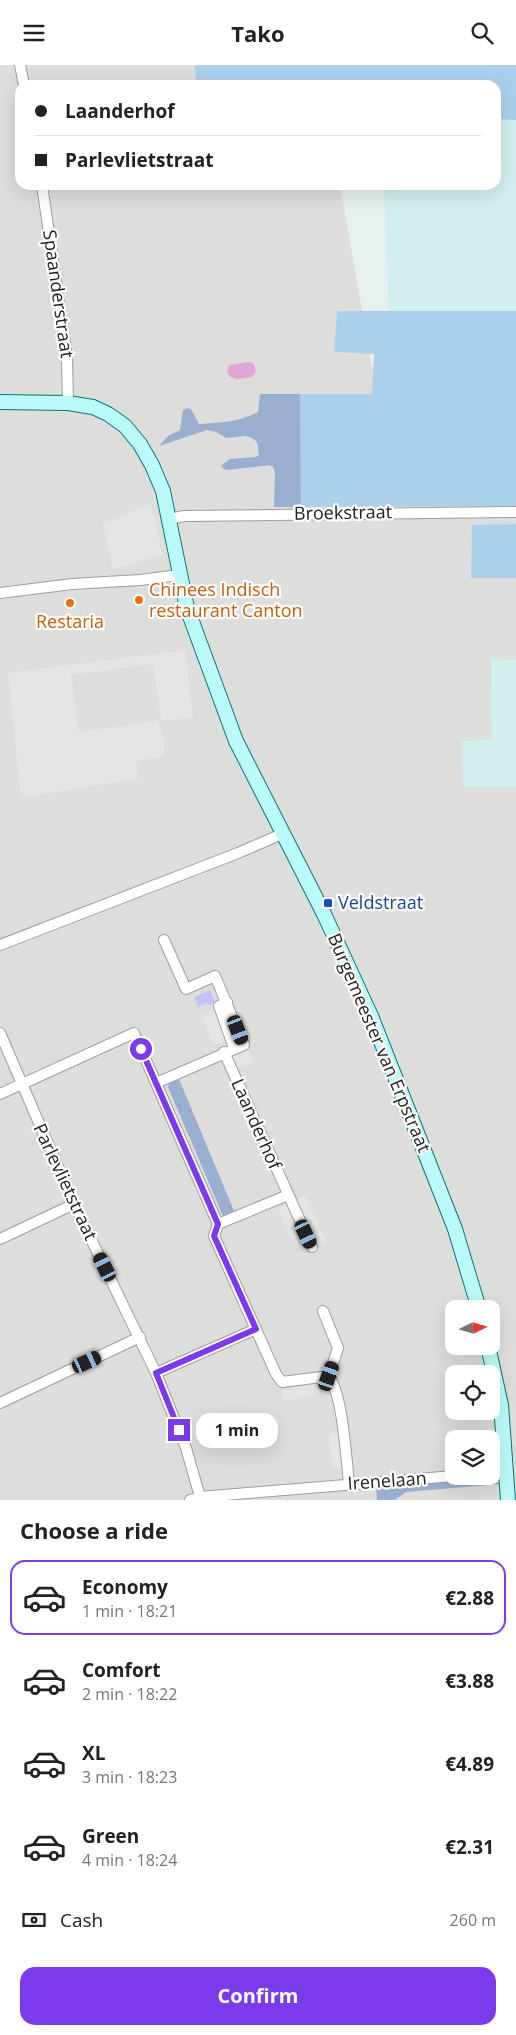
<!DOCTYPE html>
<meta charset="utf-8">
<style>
body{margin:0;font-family:"Open Sans",sans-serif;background:#f6f6f6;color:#222;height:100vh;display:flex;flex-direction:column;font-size:19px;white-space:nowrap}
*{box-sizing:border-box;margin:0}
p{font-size:16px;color:#767676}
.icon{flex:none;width:28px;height:28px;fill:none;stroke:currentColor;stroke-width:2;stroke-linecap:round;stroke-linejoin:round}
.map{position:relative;height:1435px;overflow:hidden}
.drawer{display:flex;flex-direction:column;background:#fff;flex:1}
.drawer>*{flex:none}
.guide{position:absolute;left:15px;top:15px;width:486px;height:110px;border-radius:15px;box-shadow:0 5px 20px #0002;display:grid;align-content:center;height:110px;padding:0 20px;background:#fff}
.needle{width:32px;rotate:85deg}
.fabs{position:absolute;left:445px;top:1235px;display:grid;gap:10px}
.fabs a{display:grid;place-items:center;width:55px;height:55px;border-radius:10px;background:#fff;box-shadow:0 5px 20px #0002;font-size:25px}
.end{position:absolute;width:22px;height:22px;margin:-11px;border:6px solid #7c3aed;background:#fff;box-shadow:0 0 0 2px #fff}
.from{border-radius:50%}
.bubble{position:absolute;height:35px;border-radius:15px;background:#fff;box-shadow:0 5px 20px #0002;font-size:16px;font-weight:700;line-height:35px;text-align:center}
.car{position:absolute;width:15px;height:30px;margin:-15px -8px;border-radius:6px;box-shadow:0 0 4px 1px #0007;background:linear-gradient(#222 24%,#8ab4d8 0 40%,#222 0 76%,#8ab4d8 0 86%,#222 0)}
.guide b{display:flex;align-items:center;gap:18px;height:48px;font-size:19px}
.guide b+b{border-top:1px solid #e0e0e0}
.guide i{width:12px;height:12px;background:#222}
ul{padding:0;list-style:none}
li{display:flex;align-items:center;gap:15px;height:75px;margin:0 10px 8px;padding:0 10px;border:2px solid transparent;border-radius:15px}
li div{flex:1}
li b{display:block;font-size:19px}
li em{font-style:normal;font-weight:700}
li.active{border-color:#7c3aed}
li>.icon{width:45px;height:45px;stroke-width:1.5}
h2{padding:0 20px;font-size:22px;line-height:60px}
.pay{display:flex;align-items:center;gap:12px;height:55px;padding:0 20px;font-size:19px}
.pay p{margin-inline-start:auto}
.button{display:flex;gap:10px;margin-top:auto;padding:10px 20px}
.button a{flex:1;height:58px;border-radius:15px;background:#7c3aed;color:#fff;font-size:20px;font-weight:700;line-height:58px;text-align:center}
header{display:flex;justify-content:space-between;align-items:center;height:65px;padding:0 20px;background:#fff;font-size:22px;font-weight:700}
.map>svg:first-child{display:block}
.residential{fill:#dddedc;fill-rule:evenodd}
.farmland{fill:#d1efef}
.grass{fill:#abd0eb}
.forest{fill:#9aafd0}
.park{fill:#c3c3fa}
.parking{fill:#e4e4e4}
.water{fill:#dea6d6}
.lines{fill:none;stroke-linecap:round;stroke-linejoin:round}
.street-casing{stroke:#9d9d9d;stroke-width:12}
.secondary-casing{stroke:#03777a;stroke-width:16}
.street{stroke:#fff;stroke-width:10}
.secondary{stroke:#bafaf8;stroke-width:14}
.route{stroke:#7c3aed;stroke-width:6}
.food-dot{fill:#e8710a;stroke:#fff;stroke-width:2}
.transit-dot{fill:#1a4fb4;stroke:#fff;stroke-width:2}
.labels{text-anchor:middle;stroke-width:4.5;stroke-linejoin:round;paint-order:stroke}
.street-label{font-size:18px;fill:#202020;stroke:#fff}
.food-label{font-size:18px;fill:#c56008;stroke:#fff;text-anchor:start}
.transit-label{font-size:18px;fill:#164399;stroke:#fff;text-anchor:start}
</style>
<header><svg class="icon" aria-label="menu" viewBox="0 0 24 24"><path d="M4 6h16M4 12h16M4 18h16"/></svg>Tako<svg class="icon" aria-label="search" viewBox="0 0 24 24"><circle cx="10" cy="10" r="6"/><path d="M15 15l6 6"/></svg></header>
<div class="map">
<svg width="516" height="1435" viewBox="0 0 516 1435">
<rect width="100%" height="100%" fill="#e6f0ec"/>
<path class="residential" d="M0,0H200L199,20H20V120H340L376,324L285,432L516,437V1435H0ZM454,1244H491V1281H454ZM454,1309H491V1346H454ZM454,1374H491V1411H454Z"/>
<path class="farmland" d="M496,54L516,55V246L389,247L384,120H496Z
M491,592L501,595H516V722H463L462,676L492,674Z"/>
<path class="grass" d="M195,0H516V55L496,54V20H196Z
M337,246H516V441L301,442L300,329H372L374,289L334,287Z
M516,459V513H471L472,460Z"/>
<path class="forest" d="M260,329H300L301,442H274L275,409L273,402L270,400L228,405L224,404L221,401L230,394L256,392L259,390L257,377L252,373L246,371L226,373L216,367L207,365L159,381L168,371L180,365L183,345L187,343L191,344L199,359C219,358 240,357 258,347Z
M179,1014L234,1146L223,1151L168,1022L170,1017Z
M479,1411L491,1413L500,1419L406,1427L395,1435H377L376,1420Z"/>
<path class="park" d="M210,925L215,937L208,940L207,938L198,942L194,932Z"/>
<path class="parking" d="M150,439L156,458L162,490L113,504L103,459Z
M185,585L193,652L161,656L153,599L71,610L79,667L158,656L163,670L165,691L136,696L139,713L21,733L8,608Z
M228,938L254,998L238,1004L224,976L214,980L201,951Z
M305,1130L326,1176L310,1184L303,1168L292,1174L278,1143Z
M316,1318L318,1328L284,1336L282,1326Z
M339,1368L342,1403H332L329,1369Z"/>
<path class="water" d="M248,297L253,298L256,306L252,312L238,314L230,312L227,306L229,300Z"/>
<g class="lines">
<g class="street-casing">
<path id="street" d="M20,0L24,20
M42,120L67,292L68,338
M169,454L184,451L516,447
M0,528L72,519L140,515L179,510
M0,880L238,788L282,769
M227,937L219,941L234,983
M0,968L74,1139L156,1308L186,1383L200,1432
M224,987L312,1182
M156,1018L244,980L215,911L186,924L164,875
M0,1029L134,968L218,1159L214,1171L276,1309L282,1317L329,1311C343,1332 346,1392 349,1418
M218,1159L288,1130
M0,1174L74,1139
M323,1246L338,1283L329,1311
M156,1308L256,1264
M0,1338L140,1272
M491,1408L506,1406
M190,1435L200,1432L454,1411"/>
</g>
<g class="secondary-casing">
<path id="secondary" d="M0,337L68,338L93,342L108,349L125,361L140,379L152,400L163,426L187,543L236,676L324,849L371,951L455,1164L479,1244
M488,1281L501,1340L508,1435"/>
</g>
<use href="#street" class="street"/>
<use href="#secondary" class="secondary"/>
</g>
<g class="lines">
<path class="route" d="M141,984L218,1159L214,1171L256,1264L156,1308L179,1365"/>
</g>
<g class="food-dot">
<circle cx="139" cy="535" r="5"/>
<circle cx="70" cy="538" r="5"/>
</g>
<rect class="transit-dot" x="323" y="833" width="10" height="10" rx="2.5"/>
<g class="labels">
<g class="street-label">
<text transform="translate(58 229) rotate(82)" y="6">Spaanderstraat</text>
<text transform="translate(343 448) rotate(-1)" y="6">Broekstraat</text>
<text transform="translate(379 978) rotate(67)" y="6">Burgemeester van Erpstraat</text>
<text transform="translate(256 1059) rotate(66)" y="6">Laanderhof</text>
<text transform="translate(65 1117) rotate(65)" y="6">Parlevlietstraat</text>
<text transform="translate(387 1416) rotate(-4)" y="6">Irenelaan</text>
</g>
<g class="food-label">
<text x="149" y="531">Chinees Indisch<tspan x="149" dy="21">restaurant Canton</tspan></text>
<text x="70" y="563" text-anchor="middle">Restaria</text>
</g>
<g class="transit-label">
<text x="338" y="844">Veldstraat</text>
</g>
</g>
</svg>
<div class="fabs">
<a><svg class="needle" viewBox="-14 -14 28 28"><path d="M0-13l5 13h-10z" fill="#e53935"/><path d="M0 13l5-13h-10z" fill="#767676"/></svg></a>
<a><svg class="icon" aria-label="locate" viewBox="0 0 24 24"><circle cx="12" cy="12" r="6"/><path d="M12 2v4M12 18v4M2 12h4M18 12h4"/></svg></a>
<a><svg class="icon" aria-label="layers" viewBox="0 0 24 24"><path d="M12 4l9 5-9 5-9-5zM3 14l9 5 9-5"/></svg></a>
</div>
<i class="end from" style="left:141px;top:984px"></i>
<i class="end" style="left:179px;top:1365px"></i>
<div class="bubble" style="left:196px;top:1348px;width:82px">1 min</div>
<i class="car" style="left:238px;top:965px;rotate:159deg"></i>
<i class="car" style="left:306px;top:1169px;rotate:155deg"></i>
<i class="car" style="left:105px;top:1202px;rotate:333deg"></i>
<i class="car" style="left:87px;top:1297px;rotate:65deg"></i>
<i class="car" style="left:329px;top:1311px;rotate:19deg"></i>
<div class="guide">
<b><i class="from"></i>Laanderhof</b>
<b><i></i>Parlevlietstraat</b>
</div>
</div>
<section class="drawer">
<h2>Choose a ride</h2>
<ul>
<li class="active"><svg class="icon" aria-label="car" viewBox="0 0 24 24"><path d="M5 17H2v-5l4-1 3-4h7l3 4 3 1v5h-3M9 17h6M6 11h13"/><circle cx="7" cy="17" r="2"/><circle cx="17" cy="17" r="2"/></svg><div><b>Economy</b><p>1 min · 18:21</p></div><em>€2.88</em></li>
<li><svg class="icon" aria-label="car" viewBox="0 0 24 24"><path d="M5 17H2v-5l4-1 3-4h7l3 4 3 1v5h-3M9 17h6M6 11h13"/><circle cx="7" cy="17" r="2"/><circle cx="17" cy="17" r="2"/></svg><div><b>Comfort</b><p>2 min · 18:22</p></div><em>€3.88</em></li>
<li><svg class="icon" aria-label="car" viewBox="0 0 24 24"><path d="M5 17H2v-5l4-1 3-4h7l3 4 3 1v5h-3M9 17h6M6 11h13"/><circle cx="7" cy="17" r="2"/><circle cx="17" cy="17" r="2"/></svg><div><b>XL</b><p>3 min · 18:23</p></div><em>€4.89</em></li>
<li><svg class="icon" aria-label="car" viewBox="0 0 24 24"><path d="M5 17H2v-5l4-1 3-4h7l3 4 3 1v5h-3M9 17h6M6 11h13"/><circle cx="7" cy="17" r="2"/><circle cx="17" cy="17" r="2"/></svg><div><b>Green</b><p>4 min · 18:24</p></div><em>€2.31</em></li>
</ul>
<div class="pay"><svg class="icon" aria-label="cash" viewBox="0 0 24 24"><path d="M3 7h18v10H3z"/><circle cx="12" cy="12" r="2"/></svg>Cash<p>260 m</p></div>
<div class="button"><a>Confirm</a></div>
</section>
